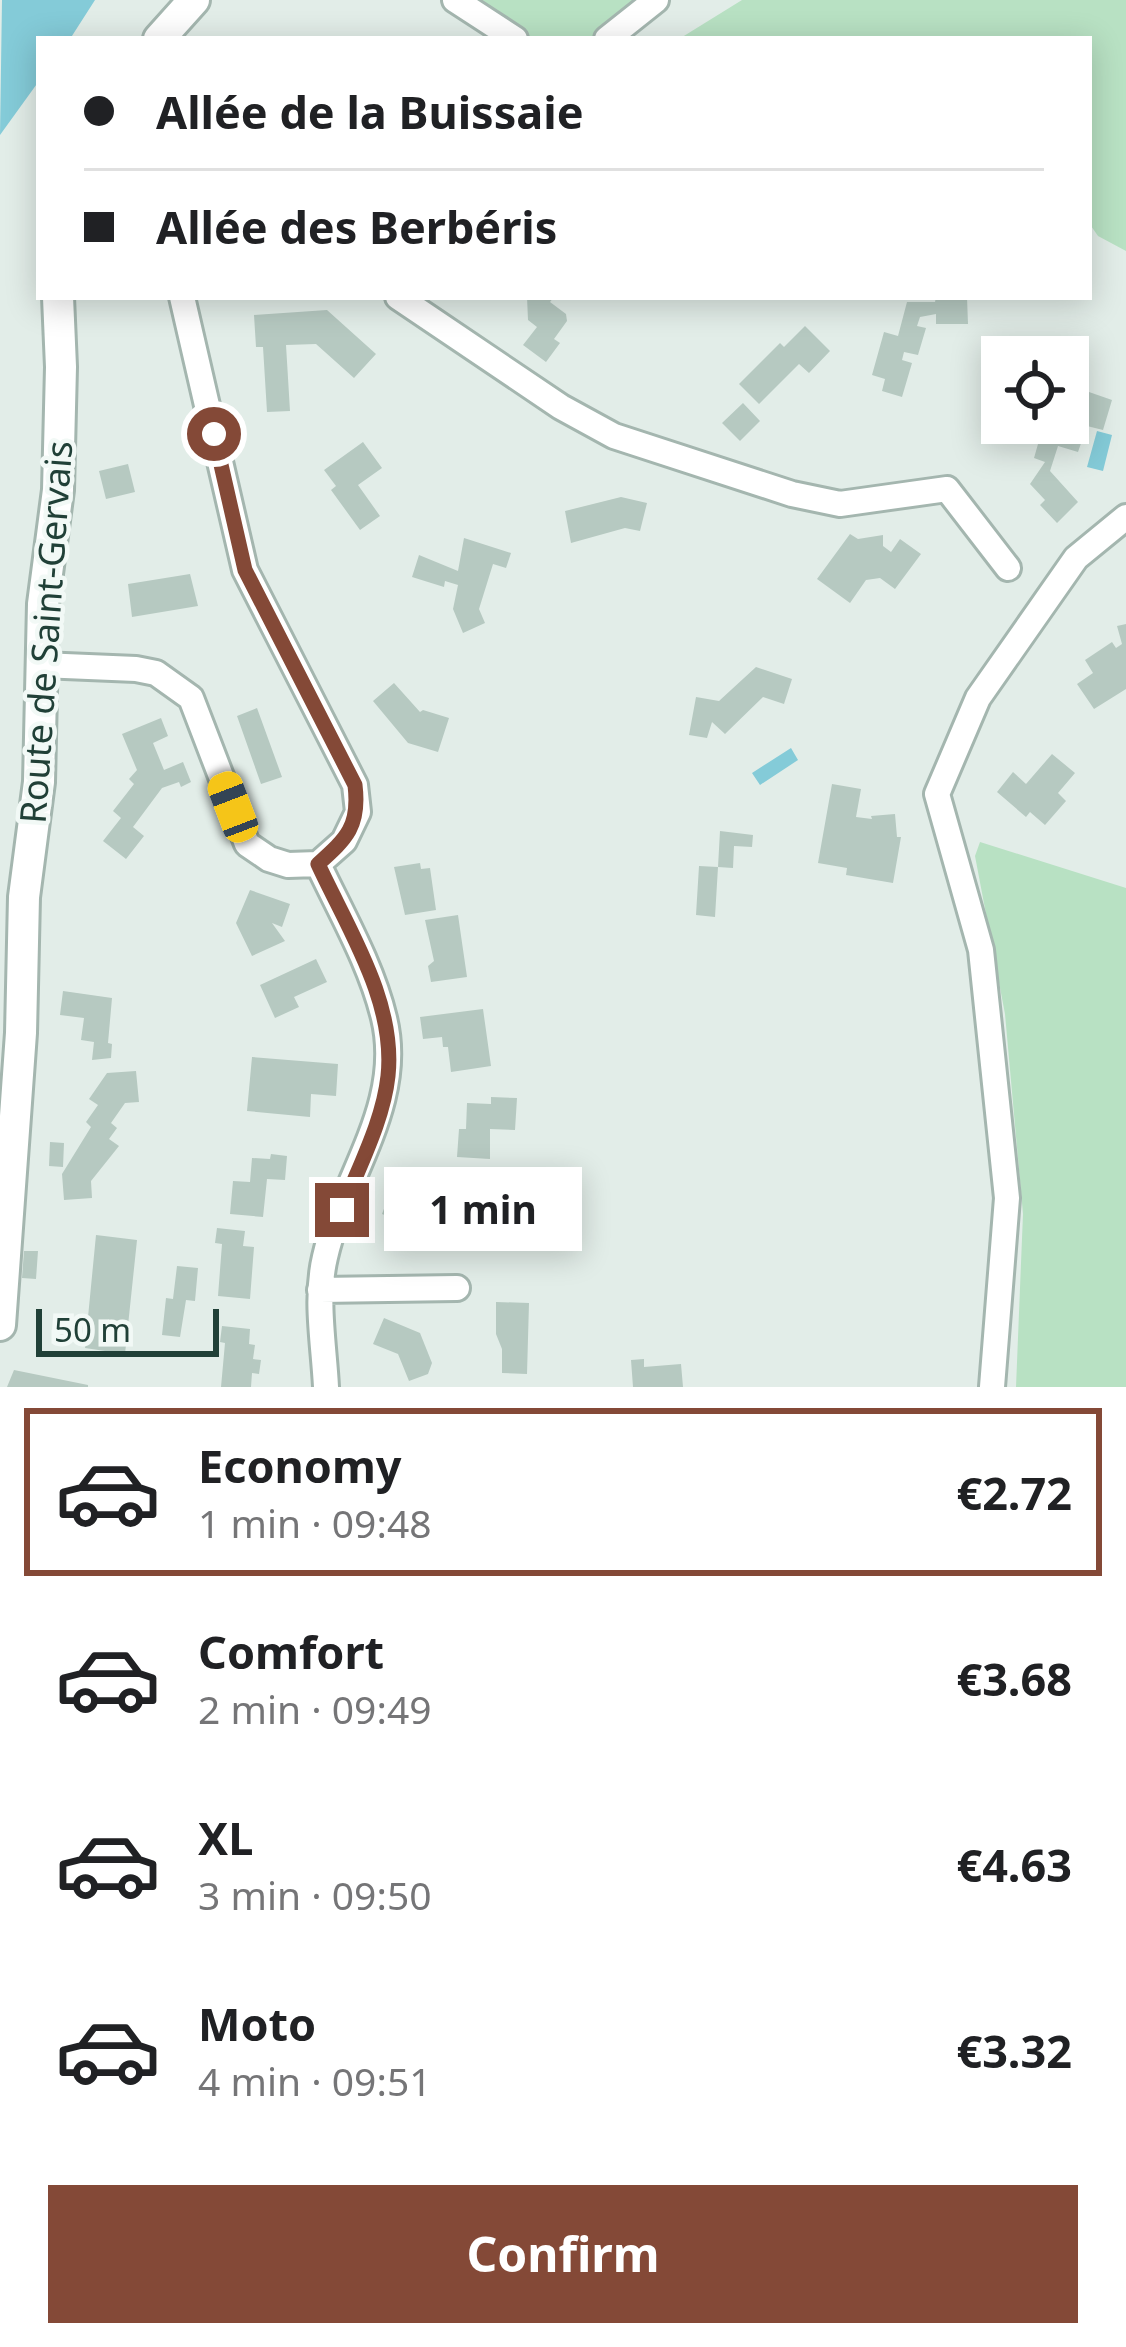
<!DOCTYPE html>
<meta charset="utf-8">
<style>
body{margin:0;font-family:"Noto Sans",sans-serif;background:#f2f2f2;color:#202124;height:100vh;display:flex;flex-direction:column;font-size:45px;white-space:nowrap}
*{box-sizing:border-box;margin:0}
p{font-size:39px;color:#757577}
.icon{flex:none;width:66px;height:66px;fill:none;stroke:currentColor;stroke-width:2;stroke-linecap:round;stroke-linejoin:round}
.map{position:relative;height:1387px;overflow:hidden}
.panel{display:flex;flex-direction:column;background:#fff;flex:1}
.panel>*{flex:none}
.banner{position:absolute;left:36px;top:36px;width:1056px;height:264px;border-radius:0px;box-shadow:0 6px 30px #0003;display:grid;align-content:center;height:264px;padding:0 48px;background:#fff}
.buttons{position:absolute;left:981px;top:336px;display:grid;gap:24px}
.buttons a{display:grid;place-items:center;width:108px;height:108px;border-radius:0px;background:#fff;box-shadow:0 6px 30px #0003;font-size:60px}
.scale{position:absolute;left:36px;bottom:30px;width:183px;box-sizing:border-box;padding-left:12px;border:6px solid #204037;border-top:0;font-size:33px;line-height:42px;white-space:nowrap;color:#204037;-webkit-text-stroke:9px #f2f9f6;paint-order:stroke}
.end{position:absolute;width:54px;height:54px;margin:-27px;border:15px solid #844937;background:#fff;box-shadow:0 0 0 6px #fff}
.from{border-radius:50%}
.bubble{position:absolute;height:84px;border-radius:0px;background:#fff;box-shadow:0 6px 30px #0003;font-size:39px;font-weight:700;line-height:84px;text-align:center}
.car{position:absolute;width:36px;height:72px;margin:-36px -18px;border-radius:15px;box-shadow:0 0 9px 3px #0007;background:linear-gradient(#f5c518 24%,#345 0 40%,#f5c518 0 76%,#345 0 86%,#f5c518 0)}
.banner b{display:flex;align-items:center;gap:42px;height:114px;font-size:45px}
.banner b+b{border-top:3px solid #e0e0e0}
.banner i{width:30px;height:30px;background:#202124}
ul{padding:21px 0 0;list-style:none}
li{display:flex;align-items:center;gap:36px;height:168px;margin:0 24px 18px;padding:0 24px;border:6px solid transparent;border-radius:0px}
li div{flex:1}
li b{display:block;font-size:45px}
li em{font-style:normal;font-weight:700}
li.selected{border-color:#844937}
li>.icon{width:108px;height:108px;stroke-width:1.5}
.button{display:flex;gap:24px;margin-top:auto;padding:24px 48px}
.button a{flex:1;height:138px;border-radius:0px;background:#844937;color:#fff;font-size:48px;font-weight:700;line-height:138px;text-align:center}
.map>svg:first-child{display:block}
.green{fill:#b8e1c3}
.water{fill:#84cbd8}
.building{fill:#b6c9c1}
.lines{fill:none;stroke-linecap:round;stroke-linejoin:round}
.minor-casing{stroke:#a4b6af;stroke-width:30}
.tertiary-casing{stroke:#a4b6af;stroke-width:36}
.minor{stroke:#fff;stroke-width:24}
.tertiary{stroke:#fff;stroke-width:30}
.route{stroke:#844937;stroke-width:15}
.labels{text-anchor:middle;stroke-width:9;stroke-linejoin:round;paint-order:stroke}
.street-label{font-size:36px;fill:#204037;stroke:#f2f9f6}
</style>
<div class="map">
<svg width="1126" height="1387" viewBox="0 0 1126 1387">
<rect width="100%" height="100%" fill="#e2ede8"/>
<path class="green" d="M467,0H652L617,39H520Z
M742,0H1126V251L1098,236L1089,223V39H679Z
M980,842L1126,888V1387H1016L1023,1214L1005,1014L975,856Z"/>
<path class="water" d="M2,0H95L70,39H39V81L0,135Z
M1097,431L1112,435L1103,471L1087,467Z
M791,748L798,760L760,785L752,773Z"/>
<path class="building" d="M527,297H554L550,302L566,314L567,321L554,339L560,343L546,362L523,345L537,327L528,320Z
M936,297H967L968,324H936V314L920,317L917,326L926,328L918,355L904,352L902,360L912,363L902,397L882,391L885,379L872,375L884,332L898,336L907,302H935Z
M327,310L376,354L354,378L316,344L286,345L290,411L267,412L263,347H256L254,315Z
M805,326L830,351L809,373L799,364L759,404L739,384L780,343L784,347Z
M1089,392L1112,400L1103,430L1087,426L1078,452L1058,446L1050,471L1078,502L1057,523L1040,505L1045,500L1030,484L1045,462L1034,458L1044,423H1068V395L1087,401Z
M743,403L760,421L740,441L722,423Z
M363,442L382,468L358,485L380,516L360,530L331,490L336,486L324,470Z
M128,464L135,492L106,499L99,471Z
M621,497L647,503L640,531L625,528L571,543L565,511Z
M850,534L858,539L883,535V546L891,552L900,539L921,554L895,589L880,578L866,580L850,603L817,579Z
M464,538L511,553L506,568L493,564L479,609L485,623L463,633L453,609L458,585L445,581L444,587L412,577L419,555L458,571Z
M190,574L198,606L132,617L128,584Z
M1126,624V689L1094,709L1077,684L1093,673L1085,660L1112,642L1116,648L1122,644L1117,626Z
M756,667L792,679L784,704L763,697L725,734L712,722L707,738L689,735L696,697L719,701Z
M394,683L420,712L423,710L449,718L438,752L408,743L373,701Z
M257,708L282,777L261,784L237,716Z
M161,718L168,736L153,743L164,770L183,762L191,782L181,787L179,782L162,788L133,827L144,836L126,859L103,841L121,818L113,811L134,784L129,779L137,770L122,734Z
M1052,754L1075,773L1058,793L1066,801L1045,825L1030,812L1026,817L997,792L1013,772L1026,784Z
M832,784L861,789L856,817L872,819L871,816L895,814L897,837H901L893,883L846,875L847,868L818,863Z
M720,831L753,835L752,847L734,846L733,868L718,867Z
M420,863L421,869L430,868L436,910L405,915L394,867Z
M699,866L718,867L715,917L696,915Z
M250,890L290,904L282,927L272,923L285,941L252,956L236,923Z
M458,915L467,977L431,982L428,966L434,961L425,920Z
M316,959L327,982L294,997L299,1007L275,1018L260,985Z
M63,991L112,998L108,1043L112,1044L111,1058L92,1060L94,1042L81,1040L84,1018L60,1015Z
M483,1009L491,1066L451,1072L448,1047H443L442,1037L423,1039L420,1017Z
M252,1057L338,1064L336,1096L311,1094L310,1117L247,1111Z
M136,1071L139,1102L125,1103L111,1123L117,1128L109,1139L119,1146L91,1181L92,1198L64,1200L62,1174L91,1127L86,1122L98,1105L89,1099L107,1073Z
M491,1097L517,1098L515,1130L490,1129V1159L457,1157L459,1129H466L467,1103L491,1104Z
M50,1142L64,1143L63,1167L49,1166Z
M271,1154L287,1156L285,1180L267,1179L263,1217L230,1214L233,1181L250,1182L252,1158L270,1159Z
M393,1185L437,1202L427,1231L382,1214Z
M489,1190L532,1191L530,1246L517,1242L512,1231L473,1232L475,1194H489Z
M217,1228L245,1231L243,1246L254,1247L250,1299L218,1296L222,1244L215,1243Z
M96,1235L137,1240L125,1354L85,1348Z
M24,1251H38L36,1279L22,1278Z
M177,1266L198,1268L195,1301L186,1300L180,1337L162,1335L166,1298L173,1299Z
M496,1302L529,1303L527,1374L502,1373V1349L496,1334Z
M384,1318L420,1333L432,1363L428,1374L409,1381L398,1354L373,1344Z
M222,1326L250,1329L249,1344L255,1345L253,1359L261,1360L259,1374L252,1373L251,1387H221L225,1343L220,1342Z
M644,1359V1367L681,1364L683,1387H633L631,1360Z
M14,1370L88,1385V1387H7Z"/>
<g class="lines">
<g class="minor-casing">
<path id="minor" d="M455,0L515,39
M607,39L656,0
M398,297L561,407L614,436L792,494L840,504L947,489L1008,568
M41,665L136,669L156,673L191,698L247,844L269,859L288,865L318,864L344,841L358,812L355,785L245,570L182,297
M318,864C341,913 371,964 384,1018C405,1104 343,1177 325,1257C315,1299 324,1345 326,1387
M320,1290L457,1288
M992,1387L1007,1198L981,950L937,794L978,698L1076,558L1126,517"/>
</g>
<g class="tertiary-casing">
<path id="tertiary" d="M159,39L194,0
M0,1325L21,1033L24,897L39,782L43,604L58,490L61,367L58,297"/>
</g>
<use href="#minor" class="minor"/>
<use href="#tertiary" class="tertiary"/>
</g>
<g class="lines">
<path class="route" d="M214,434L245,570L355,785C360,826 347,838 318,864C348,929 396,1002 388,1076C383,1122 358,1168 342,1210"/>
</g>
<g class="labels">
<g class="street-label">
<text transform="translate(46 632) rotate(-86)" y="13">Route de Saint-Gervais</text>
</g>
</g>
</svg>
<div class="buttons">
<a><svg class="icon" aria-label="locate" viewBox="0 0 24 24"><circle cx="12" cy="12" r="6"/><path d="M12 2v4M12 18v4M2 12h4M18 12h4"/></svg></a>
</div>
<div class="scale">50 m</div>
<i class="end from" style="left:214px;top:434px"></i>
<i class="end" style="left:342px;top:1210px"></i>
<div class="bubble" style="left:384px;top:1167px;width:198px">1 min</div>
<i class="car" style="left:233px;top:807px;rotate:339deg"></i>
<div class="banner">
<b><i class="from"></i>Allée de la Buissaie</b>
<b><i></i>Allée des Berbéris</b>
</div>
</div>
<section class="panel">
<ul>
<li class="selected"><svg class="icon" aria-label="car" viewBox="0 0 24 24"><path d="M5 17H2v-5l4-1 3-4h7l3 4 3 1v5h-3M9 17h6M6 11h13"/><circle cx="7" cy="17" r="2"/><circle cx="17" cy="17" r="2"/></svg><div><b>Economy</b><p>1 min · 09:48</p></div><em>€2.72</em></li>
<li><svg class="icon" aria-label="car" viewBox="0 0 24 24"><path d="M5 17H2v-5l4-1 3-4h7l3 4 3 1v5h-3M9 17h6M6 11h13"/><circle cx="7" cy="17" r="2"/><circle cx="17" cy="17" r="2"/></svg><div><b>Comfort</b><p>2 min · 09:49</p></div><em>€3.68</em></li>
<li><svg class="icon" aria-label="car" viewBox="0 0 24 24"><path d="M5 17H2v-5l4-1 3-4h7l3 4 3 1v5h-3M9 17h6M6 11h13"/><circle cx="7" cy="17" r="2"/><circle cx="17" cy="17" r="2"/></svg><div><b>XL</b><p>3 min · 09:50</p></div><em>€4.63</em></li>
<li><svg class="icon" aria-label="car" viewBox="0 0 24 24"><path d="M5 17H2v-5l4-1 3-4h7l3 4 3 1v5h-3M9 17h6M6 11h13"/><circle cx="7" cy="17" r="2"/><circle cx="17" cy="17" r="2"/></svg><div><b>Moto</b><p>4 min · 09:51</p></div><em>€3.32</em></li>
</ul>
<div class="button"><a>Confirm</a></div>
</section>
